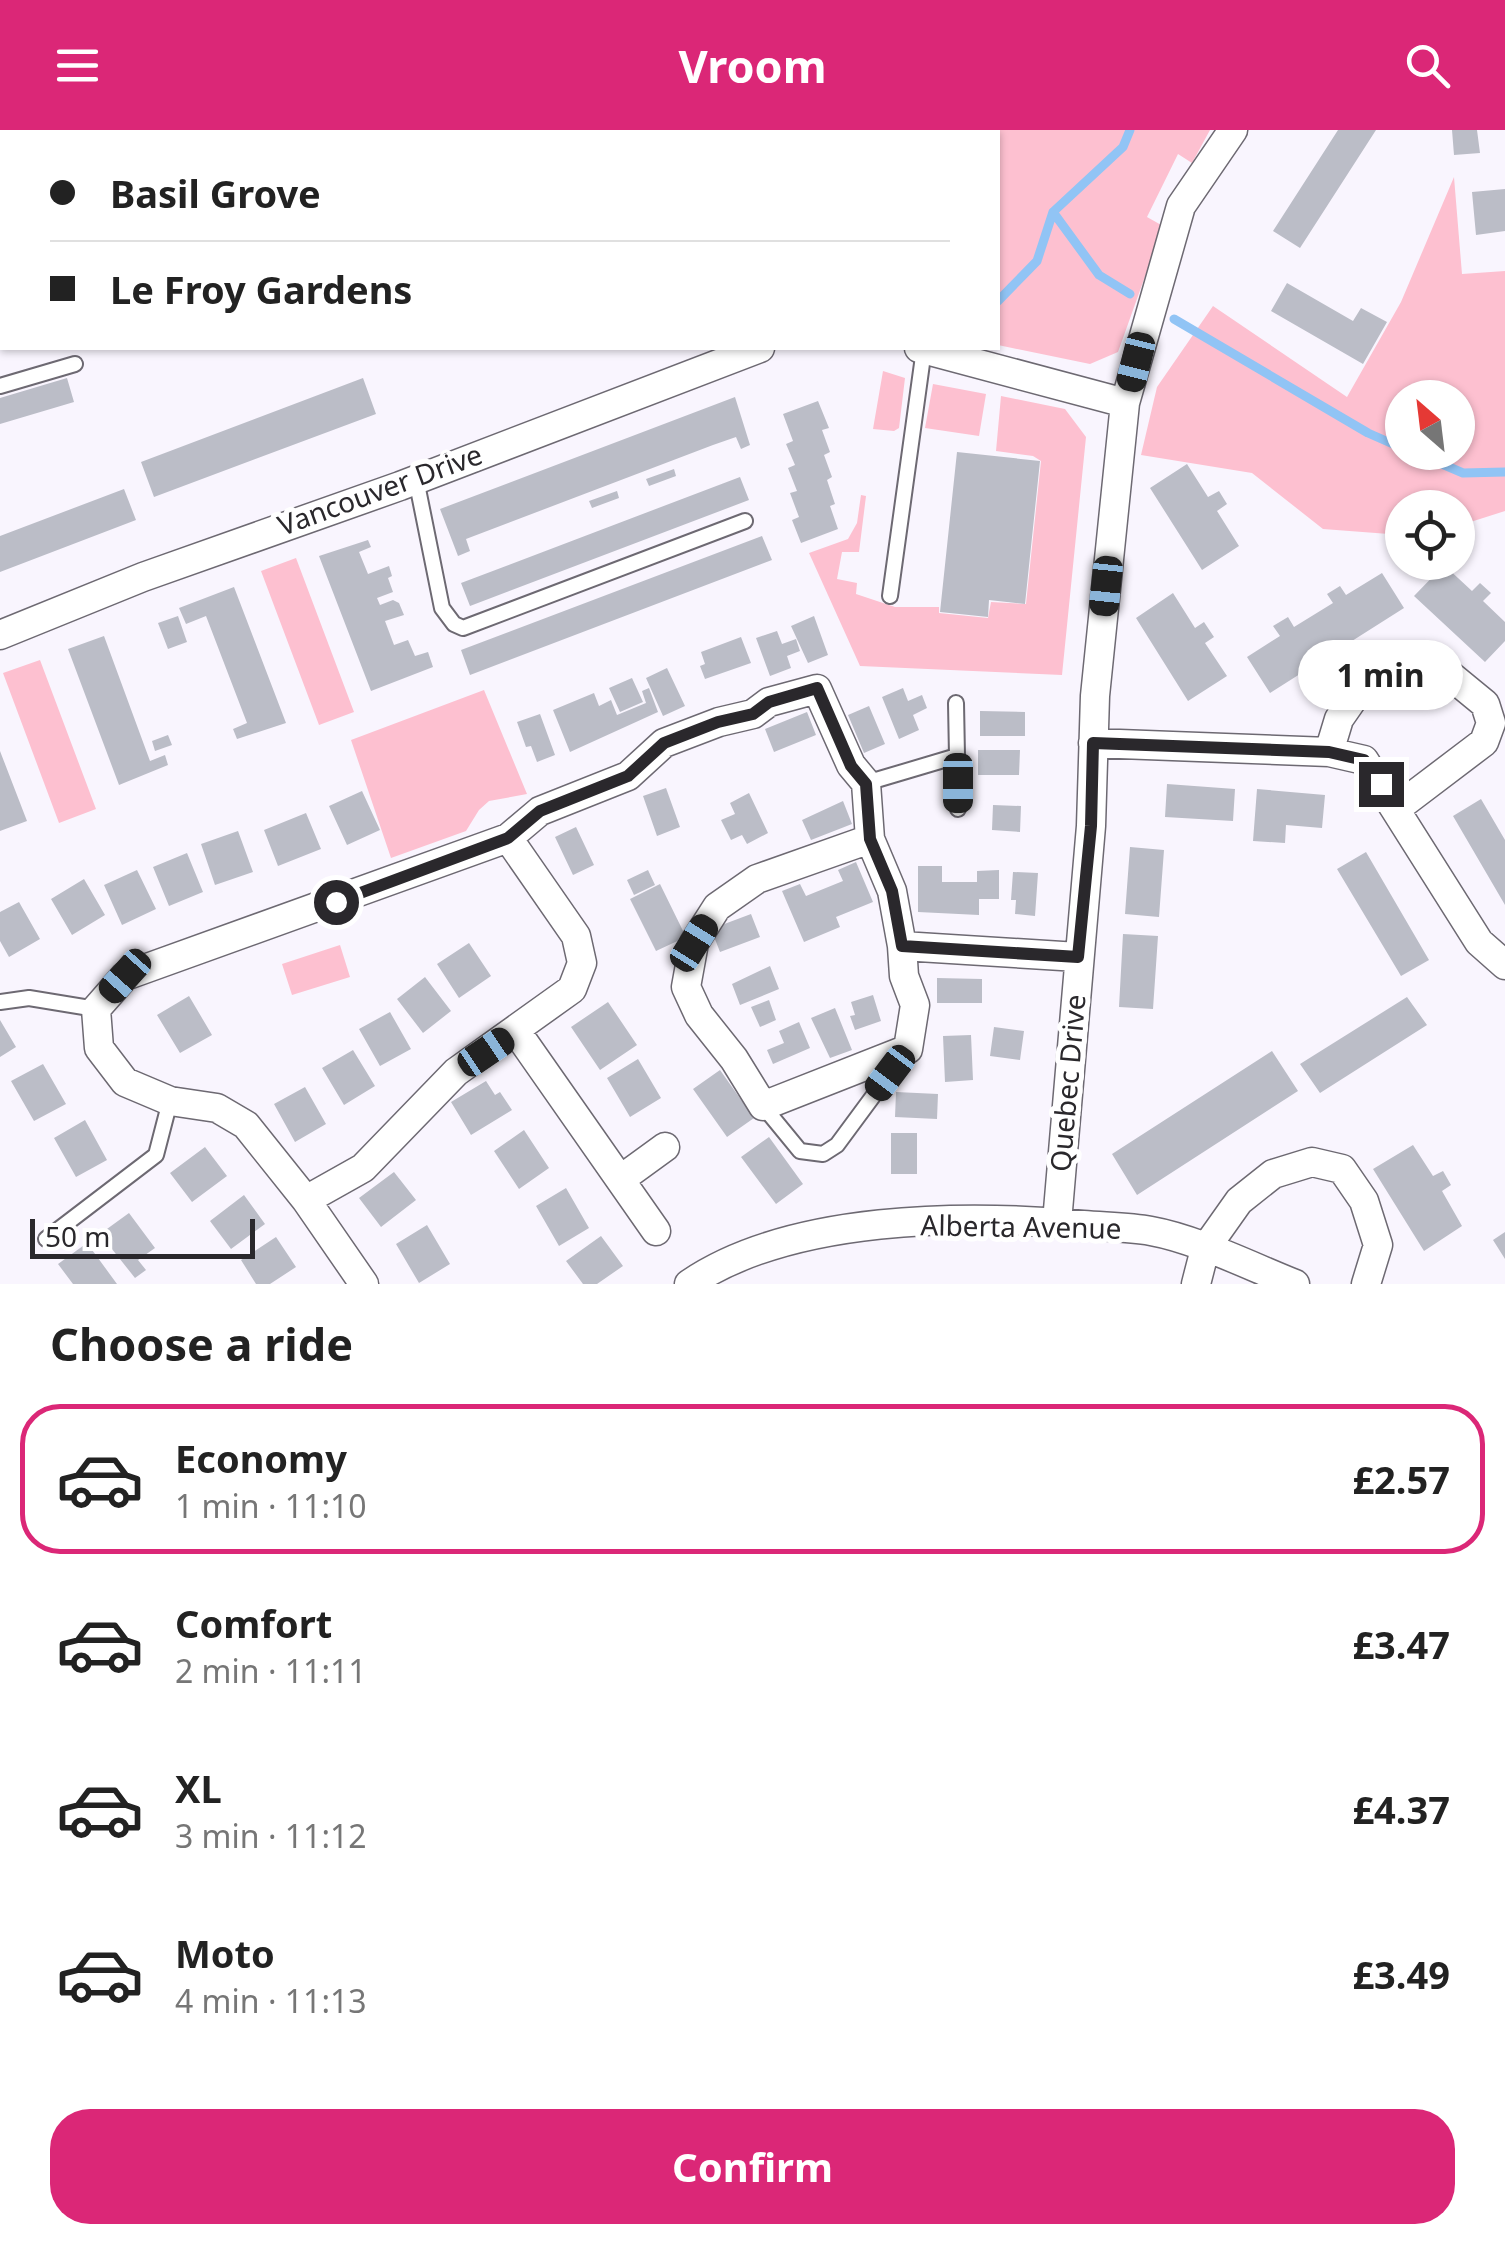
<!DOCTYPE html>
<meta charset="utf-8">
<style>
body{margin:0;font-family:"Noto Sans",sans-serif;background:#f6f6f6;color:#222;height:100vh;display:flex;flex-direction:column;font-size:38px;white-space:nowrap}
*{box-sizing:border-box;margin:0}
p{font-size:32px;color:#767676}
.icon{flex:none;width:55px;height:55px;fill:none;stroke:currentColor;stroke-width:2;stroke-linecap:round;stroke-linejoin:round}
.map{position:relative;height:1154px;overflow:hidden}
.details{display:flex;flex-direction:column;background:#fff;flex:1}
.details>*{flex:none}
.banner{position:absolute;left:0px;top:0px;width:1000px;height:220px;box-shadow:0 2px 8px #0004;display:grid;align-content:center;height:220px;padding:0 50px;background:#fff}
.needle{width:65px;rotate:332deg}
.buttons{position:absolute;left:1385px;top:250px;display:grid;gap:20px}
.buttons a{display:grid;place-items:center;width:90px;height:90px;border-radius:50%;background:#fff;box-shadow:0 2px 8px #0004;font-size:50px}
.scale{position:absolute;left:30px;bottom:25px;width:225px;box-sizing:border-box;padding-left:10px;border:5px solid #2a282c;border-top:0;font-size:28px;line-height:35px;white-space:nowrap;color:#2a282c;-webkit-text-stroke:8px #fff;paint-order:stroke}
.end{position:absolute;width:45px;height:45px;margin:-22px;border:12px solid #2a282c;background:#fff;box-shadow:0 0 0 5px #fff}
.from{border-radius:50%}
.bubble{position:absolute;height:70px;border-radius:35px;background:#fff;box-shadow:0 2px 8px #0004;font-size:32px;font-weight:700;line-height:70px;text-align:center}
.car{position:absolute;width:30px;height:60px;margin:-30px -15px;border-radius:12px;box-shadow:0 0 8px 2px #0007;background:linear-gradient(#222 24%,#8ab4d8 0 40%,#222 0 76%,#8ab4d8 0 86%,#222 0)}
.banner b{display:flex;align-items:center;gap:35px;height:95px;font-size:38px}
.banner b+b{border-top:2px solid #e0e0e0}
.banner i{width:25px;height:25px;background:#222}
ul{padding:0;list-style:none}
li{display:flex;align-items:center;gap:30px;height:150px;margin:0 20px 15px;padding:0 30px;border:5px solid transparent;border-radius:40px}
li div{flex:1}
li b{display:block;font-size:38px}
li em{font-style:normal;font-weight:700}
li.on{border-color:#db2777}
li>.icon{width:90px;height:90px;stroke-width:1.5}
h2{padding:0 50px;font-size:45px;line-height:120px}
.primary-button{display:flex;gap:20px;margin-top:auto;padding:20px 50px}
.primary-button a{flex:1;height:115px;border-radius:40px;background:#db2777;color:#fff;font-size:40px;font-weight:700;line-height:115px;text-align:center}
header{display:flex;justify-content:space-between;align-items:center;height:130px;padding:0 50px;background:#db2777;color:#fff;font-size:45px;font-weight:700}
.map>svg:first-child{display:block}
.green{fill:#fdc0d0;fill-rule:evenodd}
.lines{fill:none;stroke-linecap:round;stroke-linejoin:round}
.stream{stroke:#91c4f5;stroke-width:9}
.building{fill:#bbbdc7}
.lane-casing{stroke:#6d6972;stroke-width:18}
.street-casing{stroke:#6d6972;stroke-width:31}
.lane{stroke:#fff;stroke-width:14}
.street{stroke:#fff;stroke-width:28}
.route{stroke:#2a282c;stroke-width:12}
.labels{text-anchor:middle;stroke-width:10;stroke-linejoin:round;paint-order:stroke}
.street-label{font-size:28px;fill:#2a282c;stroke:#fff}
</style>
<header><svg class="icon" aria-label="menu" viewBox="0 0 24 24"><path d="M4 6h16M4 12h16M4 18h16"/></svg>Vroom<svg class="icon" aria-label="search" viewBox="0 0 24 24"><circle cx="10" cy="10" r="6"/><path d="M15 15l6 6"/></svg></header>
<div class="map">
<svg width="1505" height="1154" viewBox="0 0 1505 1154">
<rect width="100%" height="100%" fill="#f9f5fe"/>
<path class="green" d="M914,0H1210L1192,33L1178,24L1147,87L1163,96L1118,222L1090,234L998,215V2H913Z
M1454,47L1462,144L1505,141V381L1458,396V378H1402V405L1323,399L1252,343L1141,325L1157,257L1213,176L1347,267L1401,172ZM1402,268H1458V322H1402Z
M883,241L905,248L899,298L894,301L873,299Z
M933,254L986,264L979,306L925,298Z
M1001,266L1065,279L1086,307L1062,545L860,536L809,423L848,409L857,393L861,365L866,366L859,422H842L837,449L857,453L856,464L895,477H939V483L988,488L991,472L1026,474L1041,331L1033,326L996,321Z
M296,428L354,582L319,595L261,441Z
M40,530L96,679L59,693L3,543Z
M484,560L527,664L489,671L479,680L466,701L391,728L351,610Z
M340,815L350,847L292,865L282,834Z"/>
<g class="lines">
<path class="stream" d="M1053,82L1099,145L1130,164
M998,171L1037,131L1053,82L1123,17L1130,0
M1174,189L1368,303L1402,318
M1414,322L1463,343L1505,342"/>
</g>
<path class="building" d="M1338,0H1376L1300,118L1273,101Z
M1452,0H1477L1480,23L1454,25Z
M1505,59V101L1476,105L1472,62Z
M1287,153L1353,191L1361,178L1387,192L1363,234L1271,181Z
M67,248L74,272L0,294V268Z
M363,248L376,284L154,367L141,332Z
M735,267L750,315L741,319L736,307L713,315L466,409L470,421L458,426L440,379Z
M818,271L829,298L822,300L830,322L824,325L832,347L827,350L835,374L830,376L838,399L801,413L792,390L799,387L790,363L797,361L788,338L795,335L786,314L793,311L783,284Z
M957,322L1040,331L1025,474L989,470L988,487L940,482Z
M1187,334L1208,367L1219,361L1227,374L1217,381L1239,416L1202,440L1150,358Z
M674,339L676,346L649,356L646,349Z
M740,347L749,370L470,476L461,453Z
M124,359L136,390L0,442V406Z
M617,361L619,368L592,378L589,371Z
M762,406L772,430L470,545L461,520Z
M368,410L371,417L359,422L368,444L389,436L392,446L388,448L393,462L377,468L380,475L393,470L399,473L404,485L385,491L394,515L408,510L415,526L428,522L433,537L371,561L319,426Z
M1444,435L1472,461L1480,453L1491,463L1483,471L1505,492V511L1485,532L1414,466Z
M1382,443L1404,478L1270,563L1247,527L1280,506L1273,496L1288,487L1294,497L1333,473L1327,464L1340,456L1346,465Z
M234,457L286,593L237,609L233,599L247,593L206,486L186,494L179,478Z
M1173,463L1195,498L1204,492L1214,507L1205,513L1227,546L1188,571L1136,488Z
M178,486L187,512L168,519L158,493Z
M814,486L828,525L808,533L791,496Z
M777,501L782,514L796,509L800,521L787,526L791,538L770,546L756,508Z
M104,506L150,631L165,625L168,635L119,655L68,519Z
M741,507L751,533L705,549L700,536L705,534L701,522Z
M667,538L685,576L663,586L646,548Z
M632,548L643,572L620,582L609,558Z
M649,558L658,582L570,622L553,580L594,563L599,576L611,570L617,585L646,573L642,561Z
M903,558L908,571L922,565L927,578L913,585L919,600L899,609L882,567Z
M869,576L885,614L864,623L848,585Z
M980,581L1025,582V606H980Z
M807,582L816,605L774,622L765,599Z
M540,584L555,625L537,632L531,616L526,617L517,592Z
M168,605L172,615L155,621L152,611Z
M978,620H1020L1019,645H978Z
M0,621L27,691L0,701Z
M1167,654L1235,659L1233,691L1165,687Z
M666,658L680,697L657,706L643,666Z
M1257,659L1325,665L1322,698L1286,695L1285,713L1253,711Z
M362,661L380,700L347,715L329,676Z
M749,663L768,703L747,714L742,705L731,710L721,690L735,684L730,673Z
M1481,669L1505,710V775L1453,686Z
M843,671L852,694L811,710L802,690Z
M993,675L1021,676L1020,702L992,700Z
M306,683L321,719L278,736L264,700Z
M576,697L594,735L573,745L555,707Z
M238,701L253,742L215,755L201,714Z
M1130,717L1164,720L1159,787L1125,784Z
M1366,722L1429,830L1401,846L1337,739Z
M187,723L203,762L169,776L153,737Z
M856,732L873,772L836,787L840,797L804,812L782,761L800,754L806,766L843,751L838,740Z
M918,736H942V752H977V741L999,740V769H979V785L918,782Z
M137,740L156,779L122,795L104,755Z
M648,740L655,755L634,765L627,750Z
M1013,742L1038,743L1035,786L1015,784L1016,770H1011Z
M84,749L105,785L72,805L51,769Z
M660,754L686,807L656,821L630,769Z
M19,772L40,809L9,827L0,811V782Z
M751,784L760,807L720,822L711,799Z
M1123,804L1158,806L1153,879L1119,877Z
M469,813L491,846L459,868L437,834Z
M770,836L779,859L740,875L732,854Z
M425,847L451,881L423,903L397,869Z
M937,848L982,849V873H937Z
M873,865L881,891L855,900L850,886L855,885L851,872Z
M189,866L212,905L180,923L157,885Z
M1407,867L1427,895L1320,963L1300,934Z
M769,870L776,890L760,897L751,877Z
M608,872L637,915L600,940L571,897Z
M835,878L852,920L830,928L811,888Z
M390,882L411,919L380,936L359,899Z
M0,890L16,917L0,927Z
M799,892L810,918L773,934L767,920L784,913L779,901Z
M994,897L1024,901L1020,930L990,926Z
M971,905L973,950L945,952L943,906Z
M353,920L375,956L344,975L322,938Z
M1272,921L1298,961L1137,1065L1112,1024Z
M638,929L661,968L630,987L607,948Z
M43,934L66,974L34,991L11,951Z
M720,940L754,988L727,1007L693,959Z
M486,951L495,965L500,962L512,980L471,1005L451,972Z
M305,957L326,994L295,1012L274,974Z
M896,962L938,964L937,989L895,987Z
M85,990L107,1030L76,1047L54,1008Z
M524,1000L549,1038L519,1059L494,1021Z
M891,1003H917V1044H891Z
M769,1007L803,1054L776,1074L741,1027Z
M1413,1015L1433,1046L1443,1041L1451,1055L1442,1061L1462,1096L1424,1121L1373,1039Z
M205,1017L227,1046L192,1072L170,1043Z
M394,1042L416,1070L381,1097L359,1068Z
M566,1058L589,1098L559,1116L536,1076Z
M244,1065L265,1094L231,1119L210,1091Z
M129,1083L155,1118L138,1130L146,1140L135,1148L100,1104Z
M427,1095L450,1134L419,1153L396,1114Z
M1505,1102V1129L1493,1110Z
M601,1106L623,1136L597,1154H583L566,1131Z
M276,1107L296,1137L270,1154H256L241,1130Z
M87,1113L117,1154H73L58,1134Z"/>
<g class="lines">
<g class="lane-casing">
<path id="lane" d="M0,256L75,234
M416,349L442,478L454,494L463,498L745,391
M890,466L924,219
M956,573L958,679
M866,653L957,626
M0,872L29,868L96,879
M763,976L800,1021L823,1024L837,1015L902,927
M46,1109L156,1025L170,971"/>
</g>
<g class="street-casing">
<path id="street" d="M0,70H2
M919,218L1125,273
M0,505L143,447L400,356L760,218
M1093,613L1329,622L1364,630L1479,812L1505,835
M1329,622L1339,589L1355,566L1403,533L1430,534L1446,542L1485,574L1491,593L1484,612L1397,678
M870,709L757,749L717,777L694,813L686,857L699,885L734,929L763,976L908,919L915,875L904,846L902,816
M516,901L656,1101
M621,1049L665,1017
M306,1070L363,1038L456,942L572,859L582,833L576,806L508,708
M1057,1092L1091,696L1095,566L1125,273L1181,76L1233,0
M364,1154L306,1070L246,995L217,978L170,971L125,952L99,918L96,879L125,846L508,708L540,681L628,646L664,613L719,592L753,584L769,572L817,559L851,635L866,653L870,709L892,761L902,816L1078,827
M689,1154C790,1085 965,1084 1083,1095C1105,1097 1129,1097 1151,1101C1196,1109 1252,1137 1295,1154
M1196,1154L1205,1119L1239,1071L1273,1044L1312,1032L1342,1039L1364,1071L1378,1115L1366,1154"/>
</g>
<use href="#lane" class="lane"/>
<use href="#street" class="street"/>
</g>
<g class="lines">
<path class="route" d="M336,772L508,708L540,681L628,646L664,613L718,592L753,584L769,572L817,558L851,636L866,654L870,709L892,761L902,816L1078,827L1091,696L1093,613L1329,622L1364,630L1381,654"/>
</g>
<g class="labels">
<g class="street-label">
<text transform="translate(380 360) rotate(-20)" y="10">Vancouver Drive</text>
<text transform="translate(1068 953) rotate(-85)" y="10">Quebec Drive</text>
<text transform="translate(1021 1097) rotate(1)" y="10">Alberta Avenue</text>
</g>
</g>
</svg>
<div class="buttons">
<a><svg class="needle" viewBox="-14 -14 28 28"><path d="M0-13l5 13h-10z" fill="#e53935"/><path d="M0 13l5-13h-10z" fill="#767676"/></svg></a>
<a><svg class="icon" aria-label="locate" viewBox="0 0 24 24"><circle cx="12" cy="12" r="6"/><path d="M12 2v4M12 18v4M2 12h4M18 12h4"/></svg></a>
</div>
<div class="scale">50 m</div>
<i class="end from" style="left:336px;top:772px"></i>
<i class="end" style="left:1381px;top:654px"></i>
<div class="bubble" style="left:1298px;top:510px;width:165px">1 min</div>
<i class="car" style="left:1136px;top:232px;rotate:194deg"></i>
<i class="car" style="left:1106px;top:456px;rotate:186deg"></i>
<i class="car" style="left:958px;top:653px;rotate:180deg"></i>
<i class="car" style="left:694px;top:813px;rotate:32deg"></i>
<i class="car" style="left:125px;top:846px;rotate:222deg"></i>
<i class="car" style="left:486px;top:922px;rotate:56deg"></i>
<i class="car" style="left:890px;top:943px;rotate:217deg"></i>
<div class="banner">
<b><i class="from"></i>Basil Grove</b>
<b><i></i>Le Froy Gardens</b>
</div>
</div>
<section class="details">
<h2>Choose a ride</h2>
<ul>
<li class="on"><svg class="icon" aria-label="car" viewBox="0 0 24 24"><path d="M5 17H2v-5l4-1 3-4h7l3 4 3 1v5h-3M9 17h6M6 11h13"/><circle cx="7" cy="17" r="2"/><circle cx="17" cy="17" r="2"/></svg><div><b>Economy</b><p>1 min · 11:10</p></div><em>£2.57</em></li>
<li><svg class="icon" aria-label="car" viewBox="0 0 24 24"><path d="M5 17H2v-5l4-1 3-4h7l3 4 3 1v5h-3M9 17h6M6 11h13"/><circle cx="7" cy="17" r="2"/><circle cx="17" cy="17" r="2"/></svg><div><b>Comfort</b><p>2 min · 11:11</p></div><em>£3.47</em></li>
<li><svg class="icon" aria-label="car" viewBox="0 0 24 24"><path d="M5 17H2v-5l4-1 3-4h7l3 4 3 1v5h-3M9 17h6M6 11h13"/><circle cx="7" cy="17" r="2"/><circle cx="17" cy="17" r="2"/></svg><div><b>XL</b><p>3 min · 11:12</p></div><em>£4.37</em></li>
<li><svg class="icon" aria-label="car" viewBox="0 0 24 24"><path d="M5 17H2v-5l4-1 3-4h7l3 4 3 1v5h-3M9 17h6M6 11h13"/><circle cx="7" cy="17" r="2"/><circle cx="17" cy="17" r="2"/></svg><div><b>Moto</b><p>4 min · 11:13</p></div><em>£3.49</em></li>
</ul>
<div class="primary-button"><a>Confirm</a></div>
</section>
